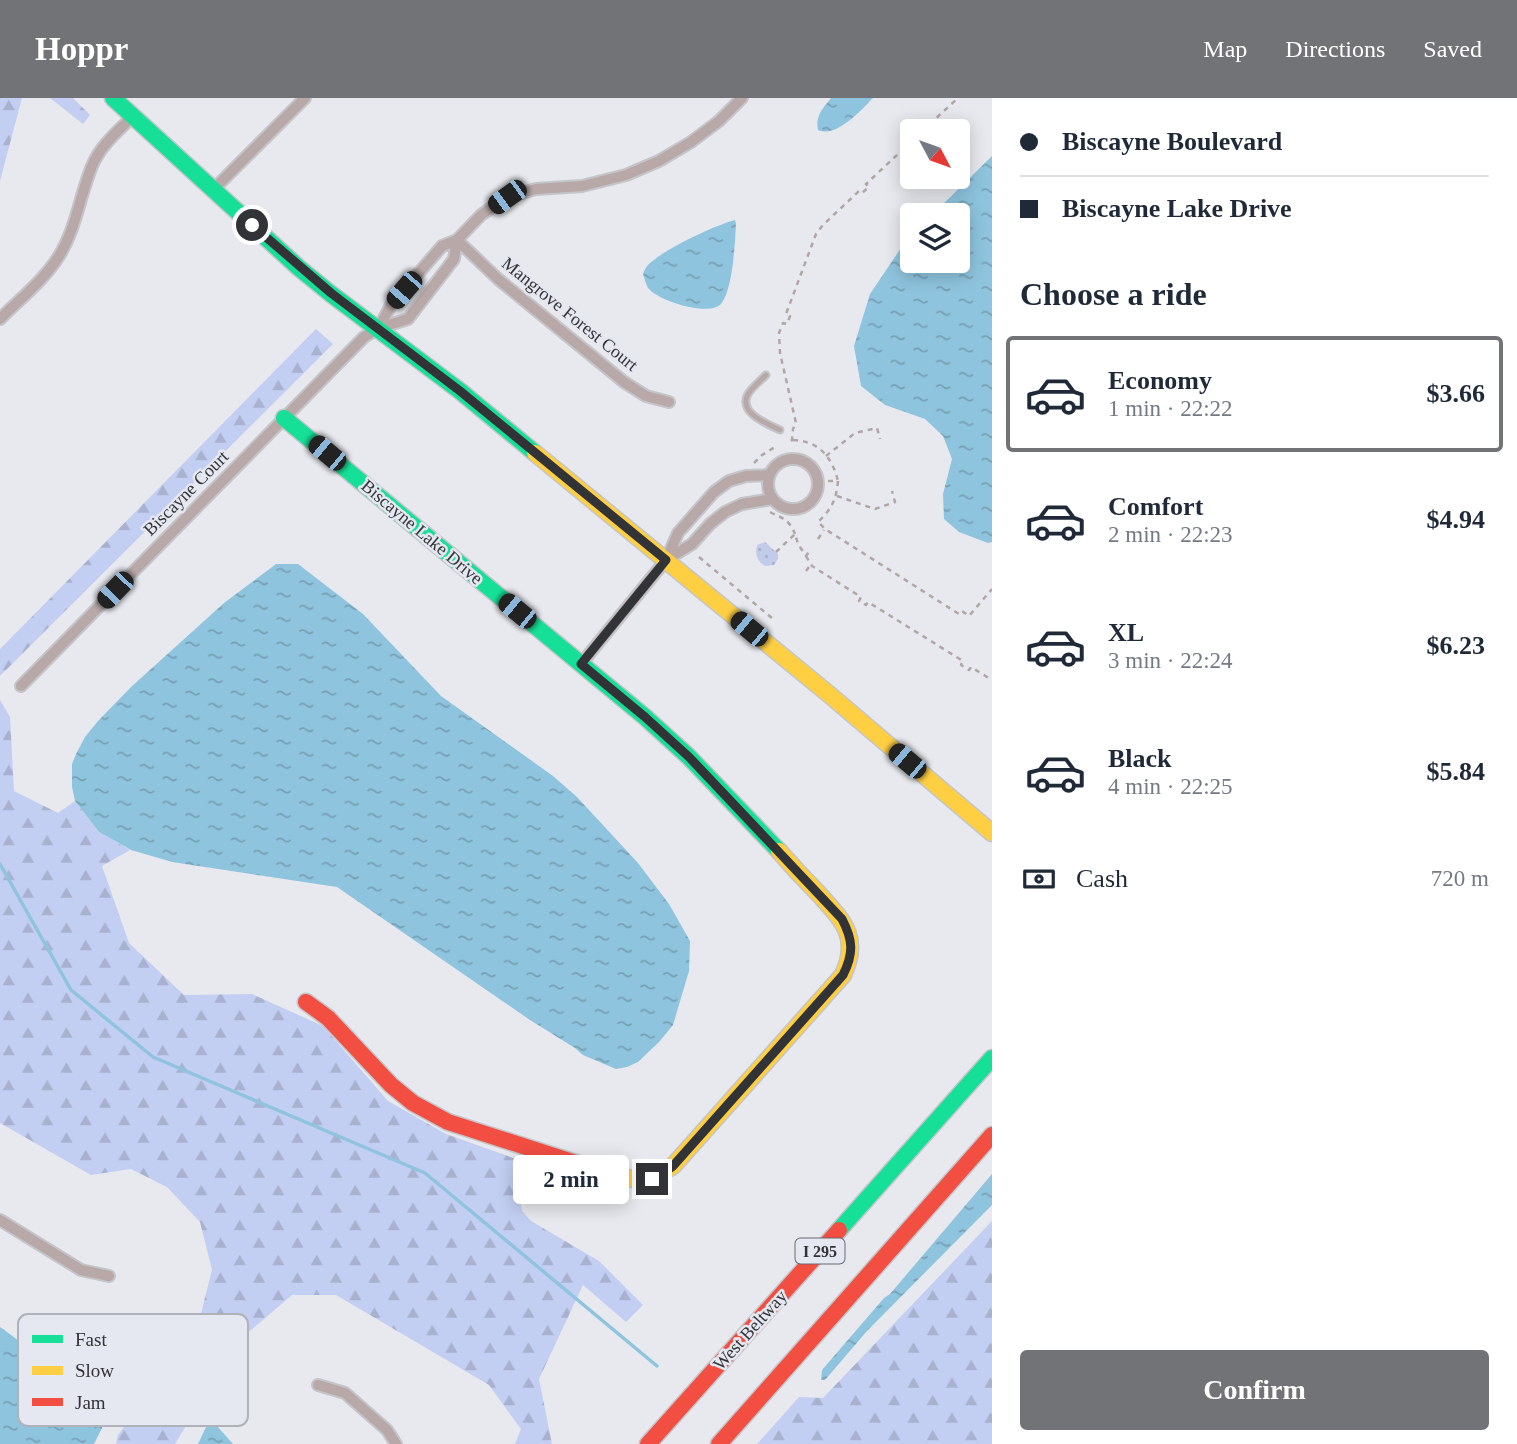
<!DOCTYPE html>
<meta charset="utf-8">
<style>
body{margin:0;font-family:Georgia,serif;background:#f2f2f3;color:#1f2937;height:100vh;display:flex;flex-direction:column;font-size:26px;white-space:nowrap}
*{box-sizing:border-box;margin:0}
p{font-size:23px;color:#747a83}
.icon{flex:none;width:38px;height:38px;fill:none;stroke:currentColor;stroke-width:2;stroke-linecap:round;stroke-linejoin:round}
.map{position:relative;flex:1;overflow:hidden}
.side{display:flex;flex-direction:column;background:#fff;width:525px}
.side>*{flex:none}
.hud{display:grid;align-content:center;height:154px;padding:0 28px;background:#fff}
.needle{width:46px;rotate:131deg}
.fabs{position:absolute;left:900px;top:21px;display:grid;gap:14px}
.fabs a{display:grid;place-items:center;width:70px;height:70px;border-radius:7px;background:#fff;box-shadow:0 4px 18px #0003;font-size:35px}
.end{position:absolute;width:32px;height:32px;margin:-16px;border:9px solid #323336;background:#fff;box-shadow:0 0 0 4px #fff}
.from{border-radius:50%}
.bubble{position:absolute;height:49px;border-radius:7px;background:#fff;box-shadow:0 4px 18px #0003;font-size:23px;font-weight:700;line-height:49px;text-align:center}
.car{position:absolute;width:21px;height:42px;margin:-21px -10px;border-radius:9px;box-shadow:0 0 5px 2px #0007;background:linear-gradient(#222 24%,#8ab4d8 0 40%,#222 0 76%,#8ab4d8 0 86%,#222 0)}
.hud b{display:flex;align-items:center;gap:24px;height:66px;font-size:26px}
.hud b+b{border-top:2px solid #e0e1e3}
.hud i{width:18px;height:18px;background:#1f2937}
ul{padding:0;list-style:none}
li{display:flex;align-items:center;gap:21px;height:116px;margin:0 14px 10px;padding:0 14px;border:4px solid transparent;border-radius:7px}
li div{flex:1}
li b{display:block;font-size:26px}
li em{font-style:normal;font-weight:700}
li.active{border-color:#727376}
li>.icon{width:63px;height:63px;stroke-width:1.5}
h2{padding:0 28px;font-size:32px;line-height:84px}
.pay{display:flex;align-items:center;gap:18px;height:77px;padding:0 28px;font-size:26px}
.pay p{margin-inline-start:auto}
.primary-button{display:flex;gap:14px;margin-top:auto;padding:14px 28px}
.primary-button a{flex:1;height:80px;border-radius:7px;background:#727376;color:#fff;font-size:28px;font-weight:700;line-height:80px;text-align:center}
header{display:flex;align-items:center;gap:42px;box-sizing:border-box;height:98px;padding:0 35px;background:#727376;color:#fff}
header strong{font-size:33px}
nav{display:flex;gap:38px;margin-inline-start:auto;font-size:24px}
main{display:flex;flex:1;min-height:0}
.map>svg:first-child{display:block}
.grass{fill:url(#grass-dots)}
.forest{fill:url(#forest-firs)}
.water{fill:url(#water-ripples)}
.lines{fill:none;stroke-linecap:round;stroke-linejoin:round}
.stream{stroke:#8fc4de;stroke-width:3.5}
.lane-casing{stroke:#c4c5c8;stroke-width:9}
.street-casing{stroke:#c4c5c8;stroke-width:14}
.fast-casing{stroke:#c4c5c8;stroke-width:19}
.slow-casing{stroke:#c4c5c8;stroke-width:19}
.jam-casing{stroke:#c4c5c8;stroke-width:19}
.path{stroke:#b0a6a7;stroke-width:2.5;stroke-dasharray:5 5;stroke-linecap:butt}
.lane{stroke:#b8a8a7;stroke-width:5}
.street{stroke:#b8a8a7;stroke-width:10}
.fast{stroke:#16e098;stroke-width:16}
.slow{stroke:#ffcf43;stroke-width:16}
.jam{stroke:#f24e42;stroke-width:16}
.route{stroke:#323336;stroke-width:9}
.labels{text-anchor:middle;stroke-width:5;stroke-linejoin:round;paint-order:stroke}
.shield{fill:#e5e8f1;stroke:#68696e;stroke-width:2}
.shield-label{font-size:16px;font-weight:bold;fill:#323336}
.street-label{font-size:18px;fill:#323336;stroke:#e5e8f1}
.key{fill:#e5e8f1;stroke:#afb2b9;stroke-width:2}
.key-label{font-size:19px;fill:#323336}
</style>
<header>
<strong>Hoppr</strong>
<nav><a>Map</a><a>Directions</a><a>Saved</a></nav>
</header>
<main>
<div class="map">
<svg width="992" height="1346" viewBox="0 0 992 1346">
<defs>
<pattern id="grass-dots" width="8" height="8" patternUnits="userSpaceOnUse" patternTransform="scale(1.75)"><rect width="8" height="8" fill="#c1cceb"/><path d="M2 2h.1M6 6h.1" fill="none" stroke="#a6b0ca" stroke-width="1.8" stroke-linecap="round"/></pattern>
<pattern id="forest-firs" width="22" height="20" patternUnits="userSpaceOnUse" patternTransform="scale(1.75)"><rect width="22" height="20" fill="#c3cff2"/><path d="M5 1l3.5 6h-7zM16 11l3.5 6h-7z" fill="#a8b2d0"/></pattern>
<pattern id="water-ripples" width="26" height="14" patternUnits="userSpaceOnUse" patternTransform="scale(1.75)"><rect width="26" height="14" fill="#8fc4de"/><path d="M2 4q2-2 4 0t4 0M15 11q2-2 4 0t4 0" fill="none" stroke="#75a0b5"/></pattern>
</defs>
<rect width="100%" height="100%" fill="#e8e9ee"/>
<path class="grass" d="M765,444L778,456V461L774,467L765,468C757,463 755,457 757,447Z"/>
<path class="forest" d="M0,0H22L0,83Z
M50,0H73L90,17L83,26Z
M316,231L333,246L0,578V551Z
M0,602L10,619L14,693L58,715L75,703L99,734L130,752L102,768L129,845L184,897L252,896L323,928L388,1003L446,1036L516,1061L522,1113L531,1123L599,1163L643,1207L626,1224L583,1187L539,1281L552,1346H515L521,1331L489,1287L336,1197H292L236,1245L175,1346H116L118,1337L198,1227L212,1172L200,1124L167,1089L131,1071L91,1077L0,1025Z
M992,1123V1346H757L799,1299L823,1300Z"/>
<path class="water" d="M831,0H873C861,12 837,40 818,32C815,18 823,10 831,0Z
M992,58V444L988,445L959,434L944,421L943,396L952,361L943,338L925,321L885,307L861,288L854,248L870,196L905,144L912,137V163H957V117H932Z
M735,122L736,126C735,145 733,191 721,206C709,219 659,203 649,191C646,188 645,181 643,176C644,173 646,169 648,167C664,151 713,128 735,122Z
M276,466H298L363,516L441,598L553,678L577,699L638,765L669,806L690,843L689,873L673,927L659,944L638,964L627,969L616,971L583,957L575,950L530,922L337,789L172,764L131,752L99,734L75,703L72,689V666L76,656L85,639L98,623L131,589L224,505Z
M992,1076V1107L867,1233L825,1282H821L822,1272L884,1200L890,1196Z
M0,1229C23,1244 42,1265 66,1279C83,1289 108,1286 123,1300L106,1322L94,1346H0Z
M209,1327L217,1328L233,1346H198L206,1329Z"/>
<g class="lines">
<path class="stream" d="M0,766L71,892L153,959L425,1075L657,1268"/>
<g class="lane-casing">
<path id="lane" d="M766,277C760,283 750,291 747,298C740,316 768,326 780,332"/>
</g>
<g class="street-casing">
<path id="street" d="M213,92L305,0
M457,142L498,181L624,284L646,298L669,304
M0,221C20,201 44,182 59,158C76,131 80,97 92,68C100,48 118,33 133,18
M379,230L391,207L442,148L457,142L481,117L507,99L536,91L582,88L626,77L659,63L691,44L719,23L742,0
M768 386a25 25 0 1 1 50 0a25 25 0 1 1-50 0Z
M666,462L692,446L710,426L725,414L742,406L772,401
M581,566L666,462L678,435L714,394L729,383L746,378L769,377
M21,588L364,239L379,230L408,221L454,161L457,142
M0,1122L81,1172L109,1178
M318,1287L345,1295L387,1332L396,1346"/>
</g>
<g class="fast-casing">
<path id="fast" d="M113,0L299,170L331,196L460,293L535,355
M284,320L645,619L689,659L779,753
M839,1132L992,960"/>
</g>
<g class="slow-casing">
<path id="slow" d="M535,355L831,598L992,735
M576,1065C613,1077 638,1092 673,1068L843,877C861,838 842,822 817,794C804,781 791,767 779,753"/>
</g>
<g class="jam-casing">
<path id="jam" d="M306,904L328,920L391,987L413,1005L448,1024L576,1065
M648,1346L839,1132
M719,1346L992,1037"/>
</g>
<path class="path" d="M922,33L958,0
M793,342C819,343 832,359 838,383
M791,343L792,342L793,331L796,325L780,255L779,235L783,225L787,226L790,218L786,216L816,136L823,127L859,93L862,95L869,89L866,86L912,43
M826,358L855,335L877,330L880,341
M754,365L762,357L775,349
M818,383H838C836,403 832,410 818,424L825,431L959,516L962,513L969,518L992,491
M837,398L875,411L895,404L892,393
M770,414C783,421 789,421 795,436
M818,441L824,432
M776,454L795,436L798,446L806,458L810,452
M806,458L812,468L861,499L859,503L866,507L868,504L963,563L961,567L969,572L971,569L992,582
M699,459L773,521
M806,473L811,466"/>
<use href="#lane" class="lane"/>
<use href="#street" class="street"/>
<use href="#fast" class="fast"/>
<use href="#slow" class="slow"/>
<use href="#jam" class="jam"/>
</g>
<g class="lines">
<path class="route" d="M252,127L331,195L460,293L666,462L581,566L645,619L689,659L842,821C853,842 854,855 843,877L673,1068L662,1076L652,1081"/>
</g>
<g class="labels">
<rect class="shield" x="795.5" y="1140.5" width="49" height="25" rx="5"/>
<g class="shield-label">
<text x="820" y="1159">I 295</text>
</g>
<g class="street-label">
<text transform="translate(570 216) rotate(39)" y="6">Mangrove Forest Court</text>
<text transform="translate(186 395) rotate(-45)" y="6">Biscayne Court</text>
<text transform="translate(422 434) rotate(40)" y="6">Biscayne Lake Drive</text>
<text transform="translate(750 1232) rotate(-48)" y="6">West Beltway</text>
</g>
</g>
<rect x="18" y="1216" width="230" height="112" rx="10" class="key"/>
<rect x="32" y="1237" width="31" height="8" fill="#16e098"/>
<rect x="32" y="1268" width="31" height="9" fill="#ffcf43"/>
<rect x="32" y="1300" width="31" height="8" fill="#f24e42"/>
<g class="key-label">
<text x="75" y="1248">Fast</text>
<text x="75" y="1279">Slow</text>
<text x="75" y="1311">Jam</text>
</g>
</svg>
<div class="fabs">
<a><svg class="needle" viewBox="-14 -14 28 28"><path d="M0-13l5 13h-10z" fill="#e53935"/><path d="M0 13l5-13h-10z" fill="#747a83"/></svg></a>
<a><svg class="icon" aria-label="layers" viewBox="0 0 24 24"><path d="M12 4l9 5-9 5-9-5zM3 14l9 5 9-5"/></svg></a>
</div>
<i class="end from" style="left:252px;top:127px"></i>
<i class="end" style="left:652px;top:1081px"></i>
<div class="bubble" style="left:513px;top:1057px;width:116px">2 min</div>
<i class="car" style="left:507px;top:99px;rotate:234deg"></i>
<i class="car" style="left:404px;top:192px;rotate:221deg"></i>
<i class="car" style="left:327px;top:355px;rotate:310deg"></i>
<i class="car" style="left:115px;top:492px;rotate:224deg"></i>
<i class="car" style="left:517px;top:513px;rotate:309deg"></i>
<i class="car" style="left:749px;top:531px;rotate:310deg"></i>
<i class="car" style="left:907px;top:663px;rotate:310deg"></i>
</div>
<section class="side">
<div class="hud">
<b><i class="from"></i>Biscayne Boulevard</b>
<b><i></i>Biscayne Lake Drive</b>
</div>
<h2>Choose a ride</h2>
<ul>
<li class="active"><svg class="icon" aria-label="car" viewBox="0 0 24 24"><path d="M5 17H2v-5l4-1 3-4h7l3 4 3 1v5h-3M9 17h6M6 11h13"/><circle cx="7" cy="17" r="2"/><circle cx="17" cy="17" r="2"/></svg><div><b>Economy</b><p>1 min · 22:22</p></div><em>$3.66</em></li>
<li><svg class="icon" aria-label="car" viewBox="0 0 24 24"><path d="M5 17H2v-5l4-1 3-4h7l3 4 3 1v5h-3M9 17h6M6 11h13"/><circle cx="7" cy="17" r="2"/><circle cx="17" cy="17" r="2"/></svg><div><b>Comfort</b><p>2 min · 22:23</p></div><em>$4.94</em></li>
<li><svg class="icon" aria-label="car" viewBox="0 0 24 24"><path d="M5 17H2v-5l4-1 3-4h7l3 4 3 1v5h-3M9 17h6M6 11h13"/><circle cx="7" cy="17" r="2"/><circle cx="17" cy="17" r="2"/></svg><div><b>XL</b><p>3 min · 22:24</p></div><em>$6.23</em></li>
<li><svg class="icon" aria-label="car" viewBox="0 0 24 24"><path d="M5 17H2v-5l4-1 3-4h7l3 4 3 1v5h-3M9 17h6M6 11h13"/><circle cx="7" cy="17" r="2"/><circle cx="17" cy="17" r="2"/></svg><div><b>Black</b><p>4 min · 22:25</p></div><em>$5.84</em></li>
</ul>
<div class="pay"><svg class="icon" aria-label="cash" viewBox="0 0 24 24"><path d="M3 7h18v10H3z"/><circle cx="12" cy="12" r="2"/></svg>Cash<p>720 m</p></div>
<div class="primary-button"><a>Confirm</a></div>
</section>
</main>
